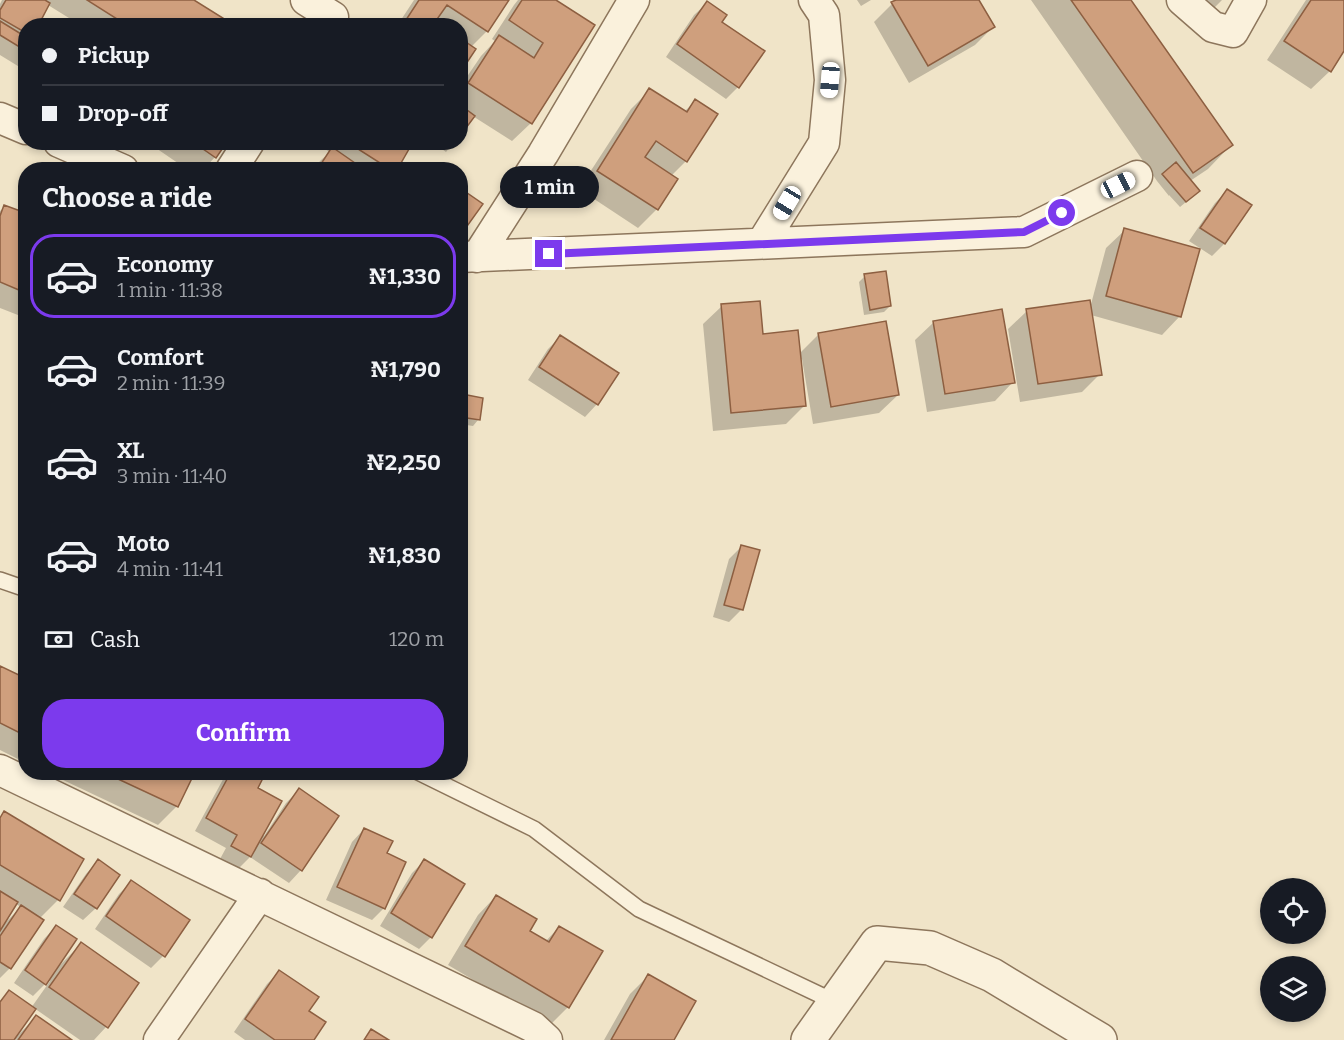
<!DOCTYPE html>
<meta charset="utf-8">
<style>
body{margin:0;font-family:Bitter,serif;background:#20242c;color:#f1f3f6;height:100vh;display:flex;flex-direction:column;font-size:22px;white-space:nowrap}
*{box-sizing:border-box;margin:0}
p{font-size:20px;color:#9ea1a6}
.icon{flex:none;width:33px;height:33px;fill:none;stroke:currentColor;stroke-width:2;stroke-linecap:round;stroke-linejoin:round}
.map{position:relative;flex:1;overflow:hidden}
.side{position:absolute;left:18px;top:162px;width:450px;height:618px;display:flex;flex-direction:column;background:#171b24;border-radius:24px;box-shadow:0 3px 9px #0003}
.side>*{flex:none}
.guide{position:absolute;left:18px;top:18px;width:450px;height:132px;border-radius:24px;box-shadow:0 3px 9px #0003;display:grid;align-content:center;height:132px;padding:0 24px;background:#171b24}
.controls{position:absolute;left:1260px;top:878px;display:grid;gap:12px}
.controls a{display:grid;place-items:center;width:66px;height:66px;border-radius:50%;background:#171b24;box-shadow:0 3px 9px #0003;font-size:30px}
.end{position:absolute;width:27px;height:27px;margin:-14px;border:8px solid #7c3aed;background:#fff;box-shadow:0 0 0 3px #fff}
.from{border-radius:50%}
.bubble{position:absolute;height:42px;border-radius:21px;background:#171b24;box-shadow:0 3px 9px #0003;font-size:20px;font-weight:700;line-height:42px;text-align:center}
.car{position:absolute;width:18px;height:36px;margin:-18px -9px;border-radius:8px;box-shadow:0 0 4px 2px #0007;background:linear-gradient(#fff 24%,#345 0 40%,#fff 0 76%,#345 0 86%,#fff 0)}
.guide b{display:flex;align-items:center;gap:21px;height:57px;font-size:22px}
.guide b+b{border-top:2px solid #363941}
.guide i{width:15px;height:15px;background:#f1f3f6}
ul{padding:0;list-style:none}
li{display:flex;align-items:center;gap:18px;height:84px;margin:0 12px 9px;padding:0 12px;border:3px solid transparent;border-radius:24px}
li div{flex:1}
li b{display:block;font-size:22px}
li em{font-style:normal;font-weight:700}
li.selected{border-color:#7c3aed}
li>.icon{width:54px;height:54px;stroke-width:1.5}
h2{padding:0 24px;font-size:27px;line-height:72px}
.pay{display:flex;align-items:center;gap:15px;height:66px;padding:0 24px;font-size:22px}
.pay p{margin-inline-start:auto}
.cta{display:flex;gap:12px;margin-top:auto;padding:12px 24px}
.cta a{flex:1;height:69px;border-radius:24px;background:#7c3aed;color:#fff;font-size:24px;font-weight:700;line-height:69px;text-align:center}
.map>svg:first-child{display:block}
.shadow{fill:#0003;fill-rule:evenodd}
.building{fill:#cf9f7d;stroke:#8d5f41;stroke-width:1.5}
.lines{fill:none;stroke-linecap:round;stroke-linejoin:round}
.service-casing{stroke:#8d765c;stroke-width:18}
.minor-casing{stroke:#8d765c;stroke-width:33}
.tertiary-casing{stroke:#8d765c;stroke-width:36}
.service{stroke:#faf1dc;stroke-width:15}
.minor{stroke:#faf1dc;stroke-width:30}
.tertiary{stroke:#faf1dc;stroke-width:33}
.route{stroke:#7c3aed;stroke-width:8}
</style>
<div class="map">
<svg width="1344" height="1040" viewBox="0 0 1344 1040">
<rect width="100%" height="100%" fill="#f0e4c8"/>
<path class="shadow" d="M2,0H192L220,26H75L77,23L48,5L26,26V71L0,55V4Z
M414,0H508L487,31L471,47L460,70V26H397Z
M518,0H553L531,123L512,141L460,108V87L481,56L495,41L492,39L514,5Z
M857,0H871L861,6Z
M899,0H978L993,27L975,45L909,83L874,22L892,4Z
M1031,0H1130L1231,145L1208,169L1190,181L1192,197L1180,207L1169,195V196L1157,181Z
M1190,0H1222L1210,12Z
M1306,0H1344V49L1330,71L1311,89L1267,60Z
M707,3L720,22L738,87L726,99L666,57L694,15Z
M650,90L684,112L695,101L686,161L671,176L676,179L657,209L638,228L579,189L631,109Z
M151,142H225L215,157L203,170H188L150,144Z
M326,142H412L395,170H314L320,161L330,152L323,148Z
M437,142H454L446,152L435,144Z
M424,164L432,170H419Z
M1227,191L1249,206L1224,244L1212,256L1189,241L1215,203Z
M5,207L26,215V315L23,317L0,308V211Z
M1125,230L1180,316L1162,335L1091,315L1100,374L1082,392L1020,402L1008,329L1027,311L1090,308L1106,248Z
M865,276L890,306L884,312L864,315L859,282Z
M722,306L762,335L799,354L819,334L898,395L879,413L813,424L802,359L799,360L804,406L786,424L713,431L703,324Z
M934,322L1013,382L995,401L927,412L915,340Z
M561,336L617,373L597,404L585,417L528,380L548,349Z
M463,396L478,420L473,426L460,424V398Z
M742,546V609L729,622L713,617L729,559Z
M0,667L17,676L26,667V763L0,750Z
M64,772H193L177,806L158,825L61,779Z
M227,772H259L256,788L262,835L264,836L286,803L299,790L337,816L301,870L289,883L250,857L238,869L220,859L226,848L195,831Z
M5,813L58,900L39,919L42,921L10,968L0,978V817ZM16,904L21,907L5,923Z
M364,829L385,854L384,908L372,920L326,900L352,842Z
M98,861L118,875L96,908L83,920L63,907L86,874Z
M424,861L431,937L419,949L380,926L412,873Z
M131,882L163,956L151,968L95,929L119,894Z
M496,896L528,931L545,942L559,927L568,1007L550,1025L448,965L478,915Z
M56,926L57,966L58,967L81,944L137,983L106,1027L94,1040H80L34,1008L15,1036L16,1037L36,1017L69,1040H0V1001L9,992L31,1008L50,981L49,980L33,996L14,983L44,939Z
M279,972L312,1040H245L234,1032L267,984Z
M648,976L672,1040H604L630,994Z"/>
<path class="building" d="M6,0H45L50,3L38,26H26V33L0,18V10Z
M87,0H194L226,20L222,26H128Z
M419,0H509L488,32L447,5L435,22L441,26H402Z
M522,0H556L595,25L532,124L468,83L499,35L534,58L543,43L509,20Z
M896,0H979L995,27L928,66L891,2Z
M1071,0H1131L1233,145L1193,173Z
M1311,0H1344V51L1331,72L1284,41Z
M707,1L727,15L722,22L765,51L739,88L677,44Z
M0,21L26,37V51L0,35Z
M460,38L476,49L460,73Z
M649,88L687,112L695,99L718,114L687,162L656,141L645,157L678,179L658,210L597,171Z
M463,107L475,116L460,136V110Z
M193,142H227L216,158Z
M347,142H413L397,170H391Z
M332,147L365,170H317Z
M1176,162L1200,191L1186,202L1162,174Z
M460,188L483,204L460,236Z
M1227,189L1252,205L1225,244L1200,228Z
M4,205L26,213V293L0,282V216Z
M1124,228L1200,249L1181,317L1106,296Z
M886,271L891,306L870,310L864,274Z
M1090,300L1102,375L1038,384L1026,309Z
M760,301L763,334L798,330L806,406L731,413L721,304Z
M1002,309L1015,383L945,394L933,321Z
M886,321L899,395L831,407L818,333Z
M560,335L619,373L598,405L539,367Z
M462,394L483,398L480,420L460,417Z
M741,545L760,550L743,610L724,605Z
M0,666L23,677L26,671V736L0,723Z
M103,772H195L178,807Z
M231,772H262L265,774L258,788L282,801L251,857L231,846L237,835L206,818Z
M299,788L339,816L302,871L261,843Z
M4,811L84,859L60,901L0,865V818Z
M364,828L393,841L387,853L406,862L385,909L337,887Z
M98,859L120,875L97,909L74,894Z
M424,859L465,884L432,938L391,913Z
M131,880L190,920L165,957L106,916Z
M0,891L18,902L0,931Z
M496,895L537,919L530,931L549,942L559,926L603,951L569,1008L465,946Z
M21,905L44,920L11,969L0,962V936Z
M56,925L77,939L46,985L25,970Z
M81,942L139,983L108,1028L49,987Z
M279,970L319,997L309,1011L326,1022L314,1040H275L245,1019Z
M648,974L696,1001L674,1040H611Z
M9,990L36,1009L14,1040H0V1002Z
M36,1015L72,1040H18Z
M371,1029L389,1040H364Z"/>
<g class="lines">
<g class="service-casing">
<path id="service" d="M0,580L26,589
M418,772L534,829L639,909L835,1002"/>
</g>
<g class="minor-casing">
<path id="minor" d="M306,0L333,17
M1182,0L1213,27L1233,32L1251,0
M0,118L26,129
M59,142L123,170
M231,170L249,142
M762,243L824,143L830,80L824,15L814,0
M460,257L1024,232L1137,176
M477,257L543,154L634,0
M0,770L533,1027L547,1040
M159,1040L260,894"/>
</g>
<g class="tertiary-casing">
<path id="tertiary" d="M808,1040L877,943L930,948L992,975L1100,1040"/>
</g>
<use href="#service" class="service"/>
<use href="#minor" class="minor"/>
<use href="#tertiary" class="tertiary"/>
</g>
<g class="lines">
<path class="route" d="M549,254L1024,232L1062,213"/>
</g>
</svg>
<div class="controls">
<a><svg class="icon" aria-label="locate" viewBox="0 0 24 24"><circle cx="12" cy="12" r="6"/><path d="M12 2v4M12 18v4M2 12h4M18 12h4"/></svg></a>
<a><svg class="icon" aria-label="layers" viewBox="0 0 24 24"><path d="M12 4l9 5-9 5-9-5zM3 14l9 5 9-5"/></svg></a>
</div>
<i class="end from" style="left:1062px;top:213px"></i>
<i class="end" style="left:549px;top:254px"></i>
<div class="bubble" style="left:500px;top:166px;width:99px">1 min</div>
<i class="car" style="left:830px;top:80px;rotate:185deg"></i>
<i class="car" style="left:1118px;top:185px;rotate:64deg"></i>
<i class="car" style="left:787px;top:203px;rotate:211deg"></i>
<div class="guide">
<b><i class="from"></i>Pickup</b>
<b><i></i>Drop-off</b>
</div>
<section class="side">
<h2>Choose a ride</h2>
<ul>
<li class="selected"><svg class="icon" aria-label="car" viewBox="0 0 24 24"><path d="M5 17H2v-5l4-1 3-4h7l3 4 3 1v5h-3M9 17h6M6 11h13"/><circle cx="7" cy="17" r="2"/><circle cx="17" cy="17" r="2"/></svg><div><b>Economy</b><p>1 min · 11:38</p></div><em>₦1,330</em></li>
<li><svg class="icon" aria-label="car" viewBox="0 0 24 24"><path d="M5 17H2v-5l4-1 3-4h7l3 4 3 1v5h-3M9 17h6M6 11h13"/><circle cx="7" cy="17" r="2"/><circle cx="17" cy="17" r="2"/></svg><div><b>Comfort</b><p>2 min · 11:39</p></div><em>₦1,790</em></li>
<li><svg class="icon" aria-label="car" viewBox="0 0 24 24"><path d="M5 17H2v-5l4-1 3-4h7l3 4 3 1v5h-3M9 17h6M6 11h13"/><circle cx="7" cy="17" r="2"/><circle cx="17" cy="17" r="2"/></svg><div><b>XL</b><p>3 min · 11:40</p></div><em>₦2,250</em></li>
<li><svg class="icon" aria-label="car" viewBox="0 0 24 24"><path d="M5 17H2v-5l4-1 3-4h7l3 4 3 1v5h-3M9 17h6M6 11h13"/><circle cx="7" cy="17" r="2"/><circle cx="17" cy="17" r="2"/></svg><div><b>Moto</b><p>4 min · 11:41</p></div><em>₦1,830</em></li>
</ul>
<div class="pay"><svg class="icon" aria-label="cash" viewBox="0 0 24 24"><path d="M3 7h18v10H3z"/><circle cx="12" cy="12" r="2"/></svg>Cash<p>120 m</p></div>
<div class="cta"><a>Confirm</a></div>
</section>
</div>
